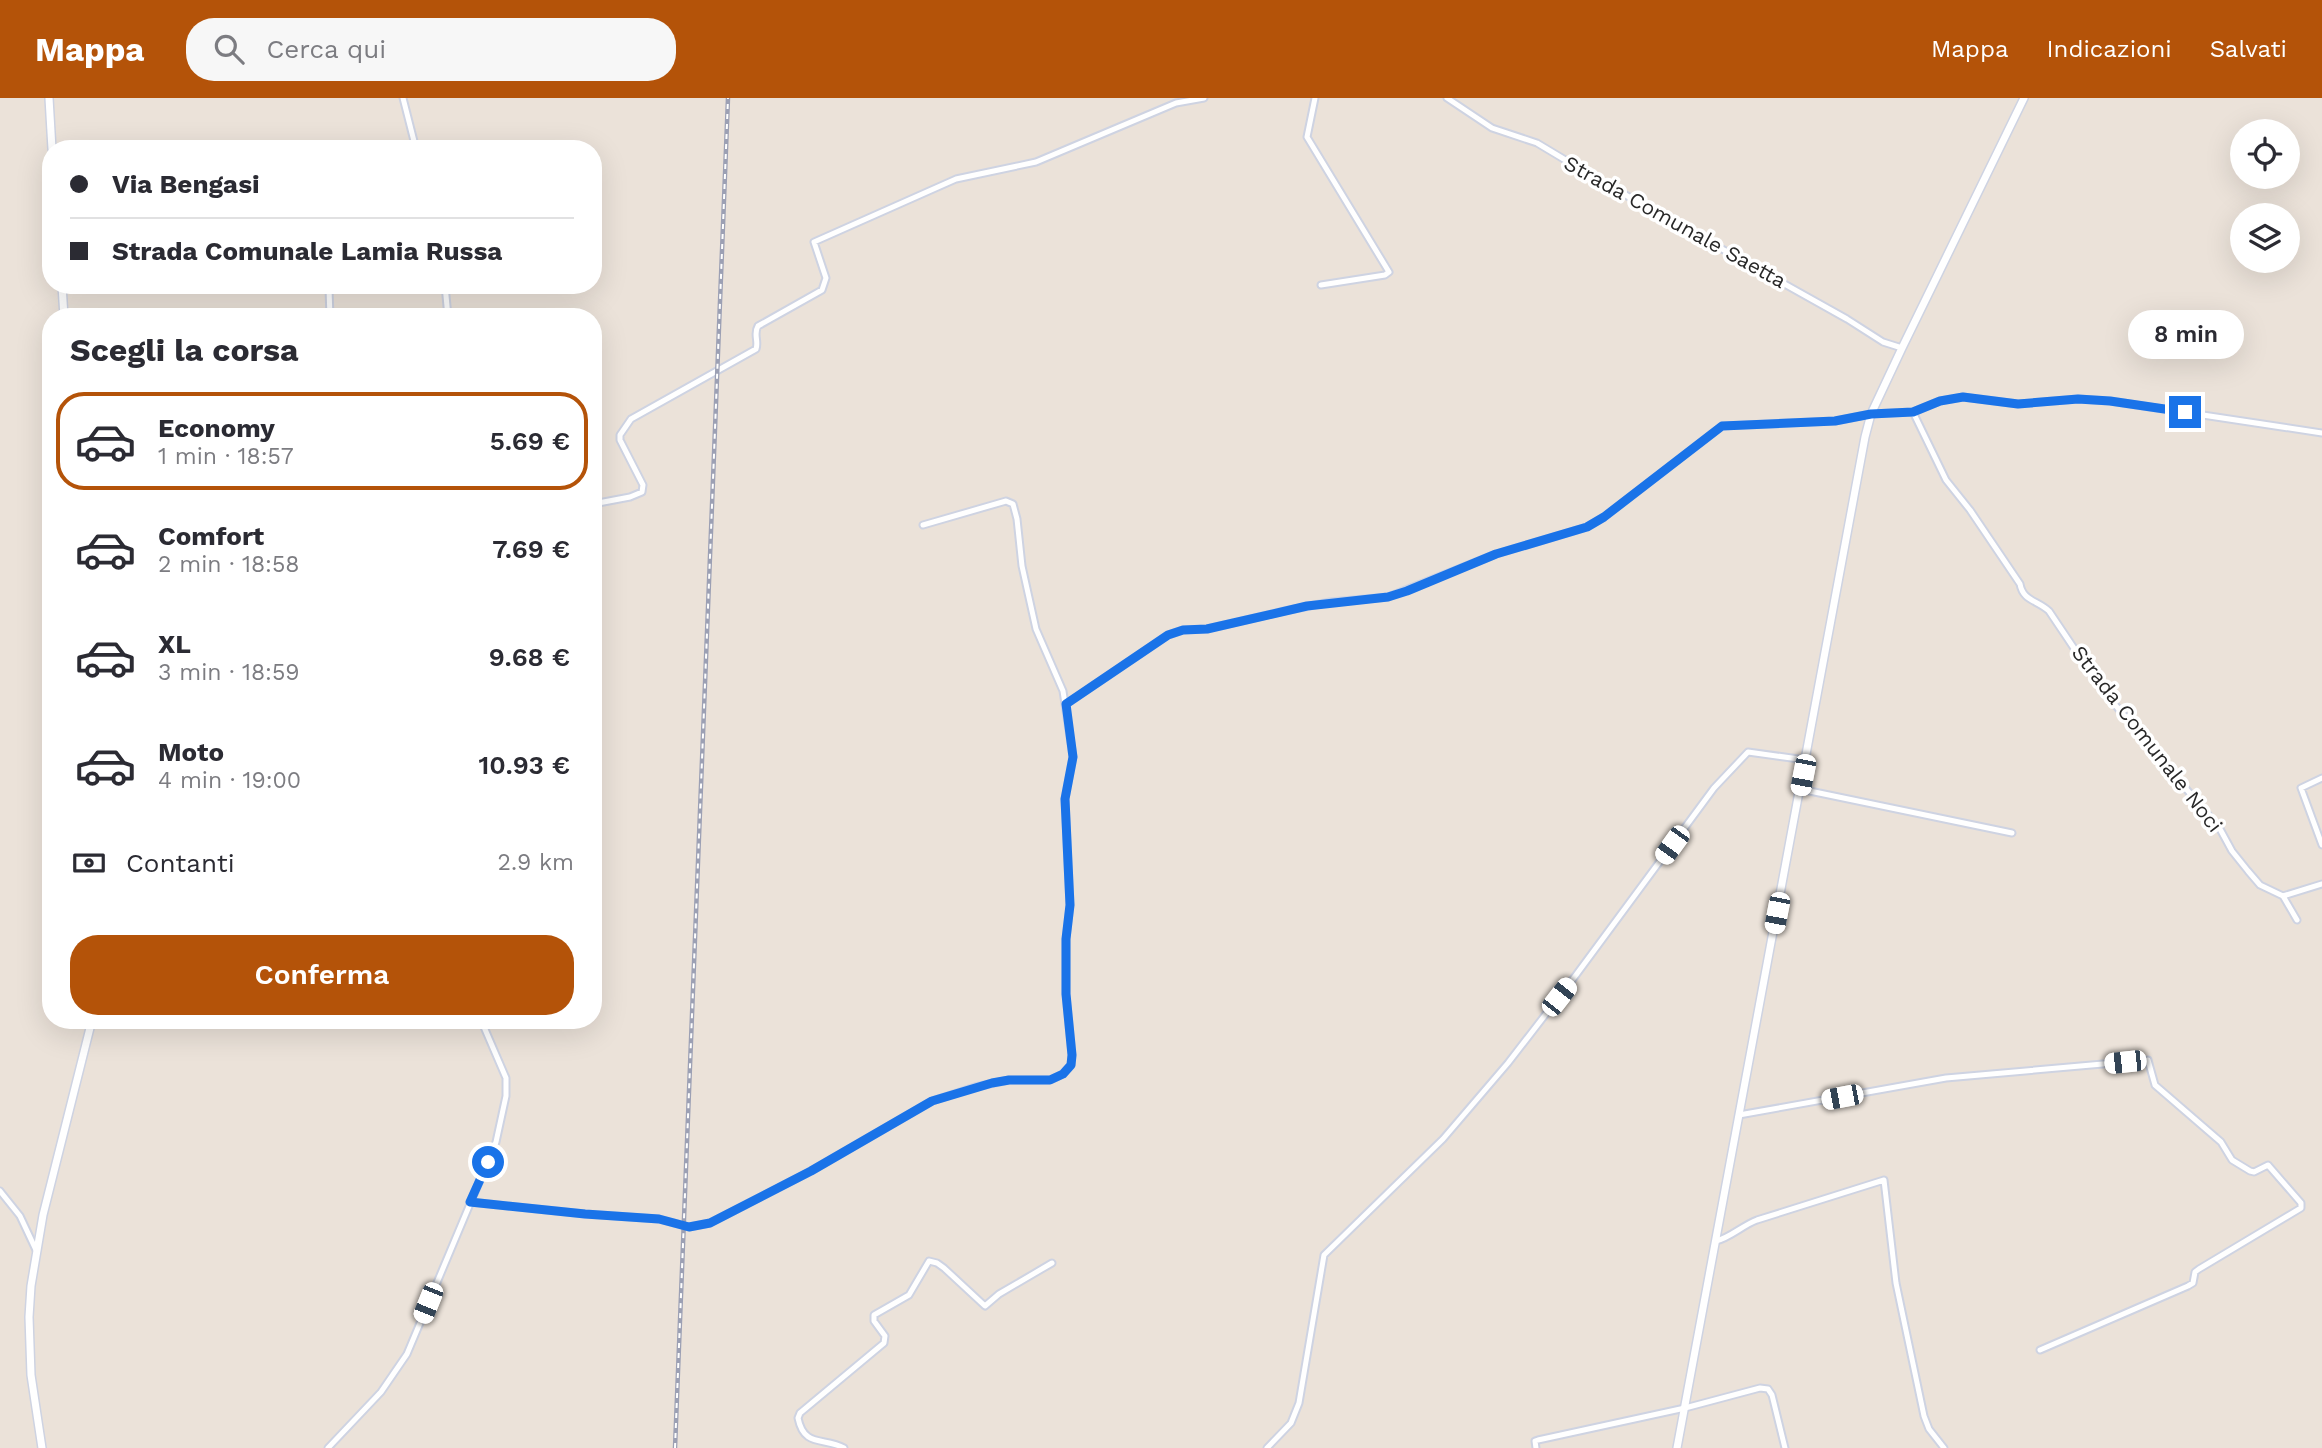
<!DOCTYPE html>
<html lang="it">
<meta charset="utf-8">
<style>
body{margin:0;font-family:"Work Sans",sans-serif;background:#f7f7f7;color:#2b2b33;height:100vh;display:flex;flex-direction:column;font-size:26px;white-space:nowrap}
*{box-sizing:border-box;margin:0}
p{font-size:23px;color:#7c7c81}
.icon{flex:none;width:38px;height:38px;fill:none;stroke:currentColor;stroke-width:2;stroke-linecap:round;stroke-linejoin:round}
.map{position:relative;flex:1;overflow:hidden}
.panel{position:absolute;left:42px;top:210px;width:560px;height:721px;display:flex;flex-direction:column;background:#fff;border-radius:28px;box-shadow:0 7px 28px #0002}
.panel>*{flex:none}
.banner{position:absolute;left:42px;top:42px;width:560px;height:154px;border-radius:28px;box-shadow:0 7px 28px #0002;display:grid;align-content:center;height:154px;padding:0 28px;background:#fff}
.buttons{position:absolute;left:2230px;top:21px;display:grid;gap:14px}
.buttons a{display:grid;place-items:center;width:70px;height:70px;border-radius:50%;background:#fff;box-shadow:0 7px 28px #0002;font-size:35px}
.end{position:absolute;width:32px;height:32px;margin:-16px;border:9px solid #1a73e8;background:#fff;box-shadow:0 0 0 4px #fff}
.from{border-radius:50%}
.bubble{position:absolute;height:49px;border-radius:24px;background:#fff;box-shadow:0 7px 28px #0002;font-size:23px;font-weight:600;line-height:49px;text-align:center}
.car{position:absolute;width:21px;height:42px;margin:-21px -10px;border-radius:9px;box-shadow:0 0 5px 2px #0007;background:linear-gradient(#fff 24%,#345 0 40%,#fff 0 76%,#345 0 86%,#fff 0)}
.banner b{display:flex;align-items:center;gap:24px;height:66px;font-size:26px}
.banner b+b{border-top:2px solid #e1e1e2}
.banner i{width:18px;height:18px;background:#2b2b33}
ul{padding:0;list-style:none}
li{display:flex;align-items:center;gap:21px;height:98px;margin:0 14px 10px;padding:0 14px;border:4px solid transparent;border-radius:28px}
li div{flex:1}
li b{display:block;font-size:26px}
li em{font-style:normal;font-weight:600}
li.selected{border-color:#b45309}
li>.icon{width:63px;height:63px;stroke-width:1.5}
h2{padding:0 28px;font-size:32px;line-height:84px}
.pay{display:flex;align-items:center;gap:18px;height:77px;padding:0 28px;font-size:26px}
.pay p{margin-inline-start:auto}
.cta{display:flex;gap:14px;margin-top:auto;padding:14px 28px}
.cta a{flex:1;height:80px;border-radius:28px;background:#b45309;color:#fff;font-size:28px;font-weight:600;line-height:80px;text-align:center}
header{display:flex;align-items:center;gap:42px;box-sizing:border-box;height:98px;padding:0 35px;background:#b45309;color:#fff}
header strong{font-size:33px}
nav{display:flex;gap:38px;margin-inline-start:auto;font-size:24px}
.search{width:490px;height:63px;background:#f7f7f7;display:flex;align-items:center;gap:18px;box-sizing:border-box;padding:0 24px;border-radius:28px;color:#7c7c81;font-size:26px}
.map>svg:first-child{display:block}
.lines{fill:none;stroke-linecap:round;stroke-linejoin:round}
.minor-casing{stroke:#ced3e2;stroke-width:9}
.tertiary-casing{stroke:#ced3e2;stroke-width:10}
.minor{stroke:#fff;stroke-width:5}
.tertiary{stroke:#fff;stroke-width:7}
.rail-casing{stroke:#9ca0b4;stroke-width:4.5}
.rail{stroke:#fff;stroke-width:2;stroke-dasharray:5;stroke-linecap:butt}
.route{stroke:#1a73e8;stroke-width:9}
.labels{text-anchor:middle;stroke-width:7;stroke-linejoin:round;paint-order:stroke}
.street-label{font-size:21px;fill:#282828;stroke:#fff}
</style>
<header>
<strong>Mappa</strong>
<div class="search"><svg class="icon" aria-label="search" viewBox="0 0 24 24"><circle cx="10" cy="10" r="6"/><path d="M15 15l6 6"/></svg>Cerca qui</div>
<nav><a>Mappa</a><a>Indicazioni</a><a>Salvati</a></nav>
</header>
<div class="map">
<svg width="2322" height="1350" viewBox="0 0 2322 1350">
<rect width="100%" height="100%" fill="#ebe2d9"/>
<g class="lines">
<g class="minor-casing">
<path id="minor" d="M403,0L416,51
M1315,0L1307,39L1389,174L1385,177L1321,187
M1447,0L1492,30L1537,45L1597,81L1847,221L1883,244L1902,250
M324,187L329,191L330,219
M445,187L448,219
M62,189L171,187
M1913,314L1946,382L1970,412L2020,486C2023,503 2037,502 2049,513L2100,589L2220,731L2232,753L2248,773L2260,787L2283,798L2297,822
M593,406L630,399L642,394L643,387L620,342V337L631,321L756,251C759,243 753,236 758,228L822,192L826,180L814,144L956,81L1036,64L1176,5L1204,0
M1066,606L1168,537L1183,532L1207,531L1284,513L1330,504L1388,499L1496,456L1587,429L1604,419L1722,328L1835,323L1871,316L1913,314L1940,303L1963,299L2018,306L2078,301L2110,303L2322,335
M2322,680L2301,690L2322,747
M1800,691L2012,735
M2283,798L2322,786
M1739,1017L1946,980L2148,962L2155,987L2221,1044L2232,1062L2250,1073L2254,1074L2268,1067L2301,1105V1110L2199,1171L2195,1174L2193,1185L2188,1188L2040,1252
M0,1093L20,1118L36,1152
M470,1104L585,1116L659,1121L689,1129L710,1125L811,1073L932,1003L975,989L1009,982H1050L1063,976L1071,967L1072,957L1066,896V841L1070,807L1065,701L1073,659L1063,593L1036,531L1022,468L1017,421L1013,406L1006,403L923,427
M1716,1143C1730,1140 1743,1127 1757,1122L1884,1082L1896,1185L1924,1318L1929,1331L1944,1350
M328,1350L381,1294L407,1256L496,1044L506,998V980L481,922
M844,1350C824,1339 804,1350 798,1320L800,1315L884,1245L885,1238L874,1223V1217L909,1197L929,1163L937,1165L944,1170L985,1208L999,1196L1052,1165
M1267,1350L1291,1325L1299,1305L1324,1157L1443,1041L1508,965L1576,877L1714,690L1748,654L1806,662
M1536,1350L1535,1343L1538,1342L1685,1310L1760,1290L1768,1291L1772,1297L1785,1350"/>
</g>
<g class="tertiary-casing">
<path id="tertiary" d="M49,0L52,51
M62,187L64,219
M42,1350L31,1277L29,1219L31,1188L43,1117L92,922
M1677,1350L1865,339L1871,316L1902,250L2024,0"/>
</g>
<use href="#minor" class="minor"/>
<use href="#tertiary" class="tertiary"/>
<g class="rail-casing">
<path id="rail" d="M675,1350L728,0"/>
</g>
<use href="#rail" class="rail"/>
</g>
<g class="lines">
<path class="route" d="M488,1064L470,1104L585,1116L659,1121L689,1129L710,1125L811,1073L932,1003L992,985L1009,982H1050L1063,976L1071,967L1072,957L1066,896V841L1070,807L1065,701L1073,659L1066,606L1168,537L1183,532L1207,531L1307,508L1388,499L1407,493L1496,456L1587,429L1604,419L1722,328L1835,323L1871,316L1913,314L1940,303L1963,299L2018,306L2078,301L2110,303L2185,314"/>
</g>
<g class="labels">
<g class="street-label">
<text transform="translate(1675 124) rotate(29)" y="7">Strada Comunale Saetta</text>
<text transform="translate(2147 641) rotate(52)" y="7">Strada Comunale Noci</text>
</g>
</g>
</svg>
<div class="buttons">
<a><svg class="icon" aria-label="locate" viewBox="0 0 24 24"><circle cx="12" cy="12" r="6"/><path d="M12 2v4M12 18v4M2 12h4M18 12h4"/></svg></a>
<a><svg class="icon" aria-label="layers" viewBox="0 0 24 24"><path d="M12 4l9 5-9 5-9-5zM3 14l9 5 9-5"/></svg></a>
</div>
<i class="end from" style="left:488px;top:1064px"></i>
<i class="end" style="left:2185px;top:314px"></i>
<div class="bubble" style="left:2128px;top:212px;width:116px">8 min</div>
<i class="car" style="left:1803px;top:677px;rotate:191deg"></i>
<i class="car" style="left:1672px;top:747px;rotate:216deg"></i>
<i class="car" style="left:1777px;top:815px;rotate:191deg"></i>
<i class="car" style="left:1559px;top:899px;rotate:38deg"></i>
<i class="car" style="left:2125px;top:964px;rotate:264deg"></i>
<i class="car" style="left:1842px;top:999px;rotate:259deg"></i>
<i class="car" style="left:428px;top:1205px;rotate:202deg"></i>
<div class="banner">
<b><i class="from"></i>Via Bengasi</b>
<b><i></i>Strada Comunale Lamia Russa</b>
</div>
<section class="panel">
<h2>Scegli la corsa</h2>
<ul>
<li class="selected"><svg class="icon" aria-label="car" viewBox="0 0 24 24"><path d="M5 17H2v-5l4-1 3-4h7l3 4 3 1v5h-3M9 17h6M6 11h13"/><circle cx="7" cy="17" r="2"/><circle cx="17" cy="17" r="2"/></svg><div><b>Economy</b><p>1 min · 18:57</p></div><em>5.69 €</em></li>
<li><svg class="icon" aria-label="car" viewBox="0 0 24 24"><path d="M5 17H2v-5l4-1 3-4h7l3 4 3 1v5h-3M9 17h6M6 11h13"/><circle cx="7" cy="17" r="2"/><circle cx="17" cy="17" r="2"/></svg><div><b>Comfort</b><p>2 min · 18:58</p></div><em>7.69 €</em></li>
<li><svg class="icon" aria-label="car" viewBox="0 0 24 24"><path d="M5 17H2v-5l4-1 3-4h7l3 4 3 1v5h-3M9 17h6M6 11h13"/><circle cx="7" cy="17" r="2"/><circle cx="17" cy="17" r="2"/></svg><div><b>XL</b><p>3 min · 18:59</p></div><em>9.68 €</em></li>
<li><svg class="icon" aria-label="car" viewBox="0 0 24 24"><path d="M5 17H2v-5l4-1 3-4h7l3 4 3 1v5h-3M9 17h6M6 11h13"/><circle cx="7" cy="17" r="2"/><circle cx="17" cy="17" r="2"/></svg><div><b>Moto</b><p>4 min · 19:00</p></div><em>10.93 €</em></li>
</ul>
<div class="pay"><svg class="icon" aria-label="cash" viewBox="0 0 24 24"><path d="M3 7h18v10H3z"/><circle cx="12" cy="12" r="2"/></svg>Contanti<p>2.9 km</p></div>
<div class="cta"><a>Conferma</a></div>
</section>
</div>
